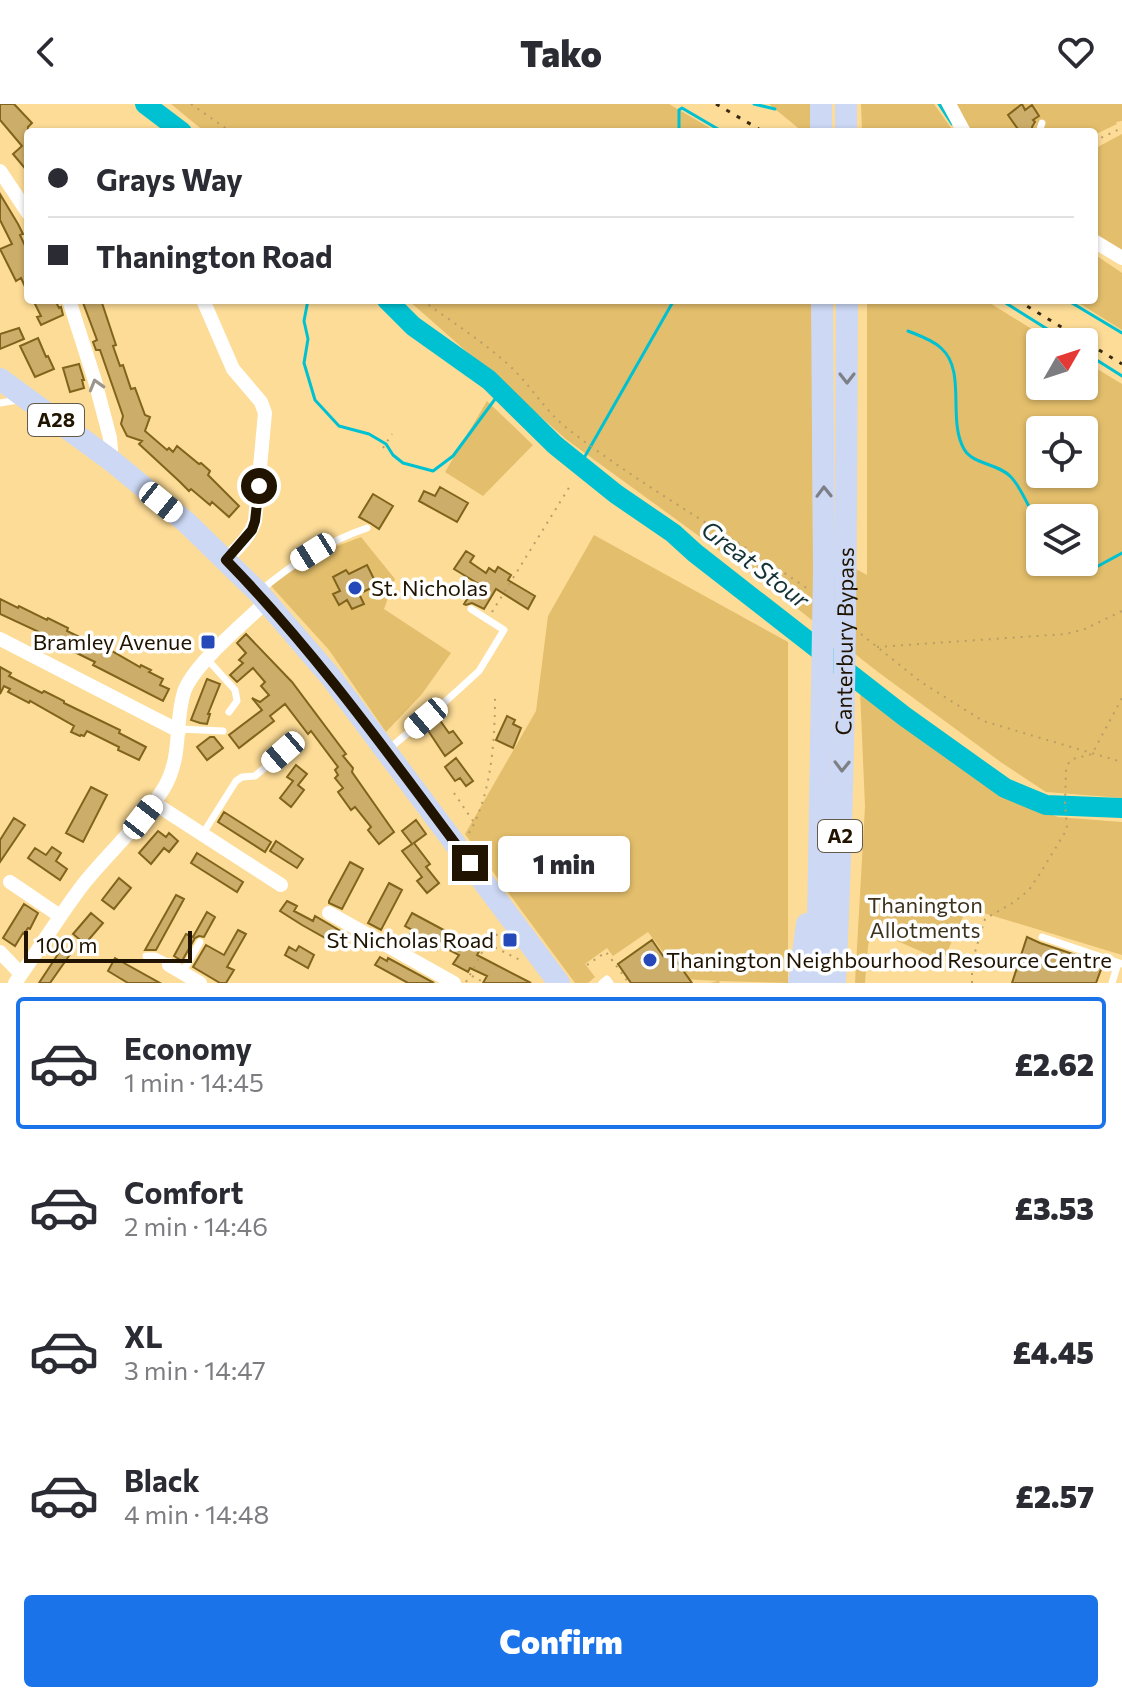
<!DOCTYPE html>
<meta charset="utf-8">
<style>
body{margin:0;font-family:Commissioner,sans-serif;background:#f7f7f7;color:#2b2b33;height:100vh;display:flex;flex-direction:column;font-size:30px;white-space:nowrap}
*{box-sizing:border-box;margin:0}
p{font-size:26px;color:#7c7c81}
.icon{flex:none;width:44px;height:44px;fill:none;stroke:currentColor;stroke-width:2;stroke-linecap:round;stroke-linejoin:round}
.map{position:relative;height:879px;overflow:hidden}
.sheet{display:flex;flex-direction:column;background:#fff;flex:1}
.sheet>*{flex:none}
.guide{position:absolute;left:24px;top:24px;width:1074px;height:176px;border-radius:8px;box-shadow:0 2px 6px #0004;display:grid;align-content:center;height:176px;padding:0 24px;background:#fff}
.needle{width:52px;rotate:51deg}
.controls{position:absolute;left:1026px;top:224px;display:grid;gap:16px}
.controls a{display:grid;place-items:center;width:72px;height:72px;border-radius:8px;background:#fff;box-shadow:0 2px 6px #0004;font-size:40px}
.scale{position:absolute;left:24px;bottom:20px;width:168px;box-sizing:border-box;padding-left:8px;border:4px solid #201400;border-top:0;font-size:22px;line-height:28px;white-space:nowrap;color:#201400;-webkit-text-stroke:6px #fff;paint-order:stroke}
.end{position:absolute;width:36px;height:36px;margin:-18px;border:10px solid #201400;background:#fff;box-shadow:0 0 0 4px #fff}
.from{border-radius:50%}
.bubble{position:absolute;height:56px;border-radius:8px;background:#fff;box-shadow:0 2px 6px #0004;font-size:26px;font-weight:800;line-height:56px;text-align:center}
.car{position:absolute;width:24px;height:48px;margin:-24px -12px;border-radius:10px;box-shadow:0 0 6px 2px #0007;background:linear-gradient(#fff 24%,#345 0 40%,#fff 0 76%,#345 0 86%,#fff 0)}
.guide b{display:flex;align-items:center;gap:28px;height:76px;font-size:30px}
.guide b+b{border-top:2px solid #e1e1e2}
.guide i{width:20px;height:20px;background:#2b2b33}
ul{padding:14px 0 0;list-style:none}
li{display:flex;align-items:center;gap:24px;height:132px;margin:0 16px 12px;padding:0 8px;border:4px solid transparent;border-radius:8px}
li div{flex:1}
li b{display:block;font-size:30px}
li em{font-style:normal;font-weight:800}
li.on{border-color:#1a73e8}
li>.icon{width:72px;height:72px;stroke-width:1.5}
.cta{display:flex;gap:16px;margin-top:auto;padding:16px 24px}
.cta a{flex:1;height:92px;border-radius:8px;background:#1a73e8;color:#fff;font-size:32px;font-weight:800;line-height:92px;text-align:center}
header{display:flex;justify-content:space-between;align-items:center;height:104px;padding:0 24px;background:#fff;font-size:36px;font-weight:800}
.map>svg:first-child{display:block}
.green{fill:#e3be6c;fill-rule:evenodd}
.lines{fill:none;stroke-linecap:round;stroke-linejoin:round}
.stream{stroke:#00c1d1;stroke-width:3}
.river{stroke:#00c1d1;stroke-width:20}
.building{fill:#ccad69;stroke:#81641c;stroke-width:2}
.path{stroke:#b99e68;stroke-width:2;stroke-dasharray:2 6;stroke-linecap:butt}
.service{stroke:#fff;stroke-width:7}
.minor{stroke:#fff;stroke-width:14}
.trunk{stroke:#ccd8f4;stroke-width:22}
.rail{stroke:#392b11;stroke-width:3;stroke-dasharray:4 8;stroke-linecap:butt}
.oneway{stroke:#7f8086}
.oneway2{stroke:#9b958c}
.route{stroke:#201400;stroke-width:10}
.poi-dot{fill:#2549b8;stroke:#fff;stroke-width:3}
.labels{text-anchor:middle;stroke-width:7;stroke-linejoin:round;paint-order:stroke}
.shield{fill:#fff;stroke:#635a4c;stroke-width:2}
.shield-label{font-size:20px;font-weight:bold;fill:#201400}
.poi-label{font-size:22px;fill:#201400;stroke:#fff;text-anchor:start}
.street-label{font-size:22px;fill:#201400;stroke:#fff}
.park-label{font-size:22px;fill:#3e341e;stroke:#fff}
.water-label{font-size:24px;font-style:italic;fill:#123236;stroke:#fff}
</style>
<header><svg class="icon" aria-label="back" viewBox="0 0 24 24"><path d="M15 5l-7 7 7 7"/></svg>Tako<svg class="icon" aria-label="heart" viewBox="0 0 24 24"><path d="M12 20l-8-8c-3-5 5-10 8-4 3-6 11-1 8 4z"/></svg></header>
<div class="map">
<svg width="1122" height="879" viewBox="0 0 1122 879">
<rect width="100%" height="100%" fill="#fddc97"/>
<path class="green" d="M171,0H669L717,28H205Z
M769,0H811L812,28H803Z
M861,0H934L954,28H862Z
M953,0H1122V17L1116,18L1117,20L1094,31V28H1035L1032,23L1036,20L1033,16L1039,11L1032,1L1025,6L1022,1L1008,11L1020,28H973Z
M1122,30V149L1094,131V45Z
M1094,150L1122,169V226L1074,196H1094Z
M408,196H812L813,442L867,471V196H985L1053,238H1040V282H1084V257L1122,280V694L1046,688L1002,659L878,568L780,491L567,336ZM1040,326H1084V370H1040ZM1040,414H1084V458H1040Z
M487,297L533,341L483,392L445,368Z
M594,431L788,538V879L719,877L720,879H709L718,877L683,875L648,828L613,852L607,844L585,860L595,873L588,879H575L465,730L536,607L548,512Z
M361,433L395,475L384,505L451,549L422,590L386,628L329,546L271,482L297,461L316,450Z
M860,587L1007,695L1058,713L1122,718V851L967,804L943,857L872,826L868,842L865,879H855L865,702Z"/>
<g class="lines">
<path class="stream" d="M754,0L775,5
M939,0L952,20
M679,28V6L682,4L723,28
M308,196L304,217L308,235L304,259L315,296L339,322L369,330L386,340L393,351L403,359L433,367L453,352L501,287
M1001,196L1068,238
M1067,196L1122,229
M908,227C918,231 933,236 941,244C967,267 947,315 964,345C973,361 998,359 1011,373C1022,384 1029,407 1040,420
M1084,248L1122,272
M580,361L674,196
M1076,458L1089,467L1122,449"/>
<path class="river" d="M145,0L182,28
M387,196L413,222L489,276L555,341L616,390L673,429L695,449L904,612L1005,684L1046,701L1122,704"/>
</g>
<path class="building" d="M0,0H14L32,19L28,23V68L13,50L22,42L0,16Z
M1022,0L1025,6L1032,1L1039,12L1033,16L1035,18L1032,23L1033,28H1020L1008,11Z
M0,90L18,120L23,130L20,131L28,148V189L21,174L16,177L0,145L12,140L0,116Z
M33,196H55L59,204L61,203L63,211L41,221L37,213L41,212Z
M82,196H101L116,241L113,242L120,262L123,261L131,285L135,284L145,311L150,313L145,327L167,346L169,344L173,348L177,342L199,360L201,359L210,367L208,371L239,402L229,413L212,398L210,401L191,385L189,387L179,377L139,340L142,337L127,332L121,320L123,312L100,246H96L93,238L97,236Z
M19,224L24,235L0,245V230Z
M38,234L46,253L48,252L54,265L35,273L20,242Z
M79,260L84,276H82L84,284L70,288L63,264Z
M440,383L468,399L457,418L419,397L424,387L435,392Z
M373,390L393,402L379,425L370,419L359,413Z
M466,447L474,452L470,458L486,469L489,464L495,468L498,463L511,471L508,476L535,492L528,505L496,485L484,505L472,499L466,501L464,500L477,479L454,465Z
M367,461L377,481L359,490L364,500L352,505L347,496L339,501L333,490L340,487L333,473L346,466L349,470Z
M0,495L18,504L19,502L47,516L48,514L68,524L67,527L102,544L103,542L140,563L141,561L151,566L149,568L163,575L160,581L169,585L163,597L93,561L95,558L64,543L65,540L0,510Z
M246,530L292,578L346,650L343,652L353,664L352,668L394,728L379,740L368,726L371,723L355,703L351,706L338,688L343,684L335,674L338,671L335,666L338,663L311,627L308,630L285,600L270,612L274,617L239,644L229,631L262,606L252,594L260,598L269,591L261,582L265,578L253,564L237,578L230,571L243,559L239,556L246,549L237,539Z
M0,563L11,569L9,572L42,589L44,587L64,597V599L120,626L119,629L146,643L139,656L118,646L119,643L87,627L84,632L81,631L80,632L71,628L74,622L30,597L29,599L8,588L10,585L4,582L0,590Z
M207,575L220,580L208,610H210L207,620L200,619L191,616Z
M507,612L515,616L513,620L521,624L513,644L496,636Z
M439,615L449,629L453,627L462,639L445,652L427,625Z
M210,633H214L223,644L207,656L197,643Z
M456,654L473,677L466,682L460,674L455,677L445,663Z
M296,661L307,670L298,681L304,686L291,703L280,694L293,677L287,673Z
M91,683L107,691L83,738L66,729Z
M224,708L271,738L265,748L218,718Z
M14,714L25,721L0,758V736Z
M416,716L426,730L414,739L430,760L426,763L439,779L427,789L417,777L422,773L402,747L412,740L402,727Z
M158,727L166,733L169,729L178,737L169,748L164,744L151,760L139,749Z
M276,737L303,755L297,764L270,747Z
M52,743L61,749L56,757L67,765L60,776L28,754L35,744L46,751Z
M197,749L243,778L237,788L191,759Z
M350,758L363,765L342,805L329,799V797Z
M119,774L131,784L114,805L102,796Z
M389,779L402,786L381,826L368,819Z
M176,791L184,795L156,846H145Z
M287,797L297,802L294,807L313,817L315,812L342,828L336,840L302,821L280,807Z
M24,800L38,809L30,825L28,824L24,830L23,829L15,842L3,834Z
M207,808L215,813L204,833L199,832L195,834L182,857L174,852L186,830L193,833Z
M91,809L103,819L85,840L73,830Z
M412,809L466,838L468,833L483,841L477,851L531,879H483L487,872L470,864L468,868L453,860L459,851L440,841L437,846L410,831L412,826L405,822Z
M238,826L246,830L227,863L234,866L226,879H220L193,863L206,841L224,851Z
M1027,833L1040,839L1103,860L1096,879H1012Z
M652,836L663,852L670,848L692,879H631L618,860Z
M299,842L314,851L308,864L285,851L289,843L296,847Z
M62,844L71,849L50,879H39Z
M380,853L387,857L388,854L434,879H408L375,861Z
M115,854L160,879H128L108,867Z"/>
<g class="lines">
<path class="path" d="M191,0L231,28
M1094,37L1122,24
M422,196C453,219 486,239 514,266C533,285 547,309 568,325C644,384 728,430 808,485
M383,344L392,330
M492,508L570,382
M861,530L921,578L983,617L1122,658
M877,543L1066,530L1085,525L1122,507
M454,689L473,717
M469,729C492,690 495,634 495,591
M488,840L522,857
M587,861L606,848L629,879
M472,872L485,879
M466,878L487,839L500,828
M972,879V858L985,815L1014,798L1029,786L1041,768L1067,725L1065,698L1066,667L1069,658L1073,655L1092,650L1122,594"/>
<path class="service" d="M1039,28L1042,19
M0,299L18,296
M260,487C293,459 326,438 367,424
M207,555L235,586L237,597L229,608
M179,625L223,627
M390,644L446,597L479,567L504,526L471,505
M202,731L236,677L242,673L255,672L283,648
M1042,833L1122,860
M146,852H155L167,858L169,861
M182,869L200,838
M602,879L607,875L610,879
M1112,879L1118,859"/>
<path class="minor" d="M949,0L964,28
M0,67L28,109
M1094,137L1122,154
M69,196L95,277L110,334L112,357
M203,196L233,265L261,298L265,309L255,417C250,433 237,444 226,456
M0,535L179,627
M154,699L281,781
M10,778L60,812
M329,809L454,879
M0,848L21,870
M169,861L200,879
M15,879C39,846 60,810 85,778C111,746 142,719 164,684C183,651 174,621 184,588C193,561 244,519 266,498"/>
<g class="trunk">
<path d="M821,0V28"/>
<path d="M846,0V28"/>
<path d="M0,275L112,357L186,418L258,488L330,572L559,879"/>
<path d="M799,879L807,820"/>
<path d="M817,879L824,466L822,196"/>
<path id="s1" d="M835,879C846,651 846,424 847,196"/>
</g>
<path class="rail" d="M716,0L764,28
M1017,196L1122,260"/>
</g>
<defs><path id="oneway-chevron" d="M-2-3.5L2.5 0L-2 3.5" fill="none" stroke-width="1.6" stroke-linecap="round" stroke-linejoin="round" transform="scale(2)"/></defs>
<g class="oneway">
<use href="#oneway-chevron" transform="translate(847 274) rotate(90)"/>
<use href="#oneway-chevron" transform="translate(824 388) rotate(-91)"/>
<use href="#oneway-chevron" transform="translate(842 662) rotate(91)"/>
</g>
<use class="oneway2" href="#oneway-chevron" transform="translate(96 281) rotate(-106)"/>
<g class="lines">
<path class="route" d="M259,382L255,417L252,426L226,456C317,549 392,655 470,759"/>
</g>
<g class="poi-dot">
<circle cx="355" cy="484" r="8"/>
<rect x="200" y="530" width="16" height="16" rx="4"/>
<rect x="502" y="828" width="16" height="16" rx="4"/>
<circle cx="650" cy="856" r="8"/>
</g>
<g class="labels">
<g class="shield">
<rect x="28" y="300" width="56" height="32" rx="6"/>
<rect x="818" y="716" width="44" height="32" rx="6"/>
</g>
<g class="shield-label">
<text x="56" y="323">A28</text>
<text x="840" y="739">A2</text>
</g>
<g class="poi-label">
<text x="371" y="492">St. Nicholas</text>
<text x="192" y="546" text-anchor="end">Bramley Avenue</text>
<text x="494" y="844" text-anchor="end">St Nicholas Road</text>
<text x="666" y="864">Thanington Neighbourhood Resource Centre</text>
</g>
<g class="street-label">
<text dy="8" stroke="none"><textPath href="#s1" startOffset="342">Canterbury Bypass</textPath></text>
</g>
<g class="park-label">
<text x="925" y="809">Thanington<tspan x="925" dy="25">Allotments</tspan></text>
</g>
<g class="water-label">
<text transform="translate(755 461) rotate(37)" y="8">Great Stour</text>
</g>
</g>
</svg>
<div class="controls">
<a><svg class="needle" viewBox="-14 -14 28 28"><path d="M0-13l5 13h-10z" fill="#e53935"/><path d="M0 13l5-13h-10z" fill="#7c7c81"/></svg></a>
<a><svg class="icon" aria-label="locate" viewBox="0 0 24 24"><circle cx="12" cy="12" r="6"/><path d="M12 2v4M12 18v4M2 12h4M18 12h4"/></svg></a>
<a><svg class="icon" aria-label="layers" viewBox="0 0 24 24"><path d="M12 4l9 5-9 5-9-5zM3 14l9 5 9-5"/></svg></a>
</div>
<div class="scale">100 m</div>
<i class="end from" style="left:259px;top:382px"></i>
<i class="end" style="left:470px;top:759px"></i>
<div class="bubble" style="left:498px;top:732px;width:132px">1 min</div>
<i class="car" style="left:161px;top:398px;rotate:129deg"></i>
<i class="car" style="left:313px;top:448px;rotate:238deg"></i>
<i class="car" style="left:426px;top:614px;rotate:230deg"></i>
<i class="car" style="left:283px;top:648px;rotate:229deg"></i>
<i class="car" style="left:143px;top:713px;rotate:38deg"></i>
<div class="guide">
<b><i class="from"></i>Grays Way</b>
<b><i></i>Thanington Road</b>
</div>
</div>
<section class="sheet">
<ul>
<li class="on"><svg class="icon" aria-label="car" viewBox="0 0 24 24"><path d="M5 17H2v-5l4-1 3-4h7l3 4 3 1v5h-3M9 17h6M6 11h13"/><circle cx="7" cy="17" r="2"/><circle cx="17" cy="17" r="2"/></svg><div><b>Economy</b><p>1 min · 14:45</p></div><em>£2.62</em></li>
<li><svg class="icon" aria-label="car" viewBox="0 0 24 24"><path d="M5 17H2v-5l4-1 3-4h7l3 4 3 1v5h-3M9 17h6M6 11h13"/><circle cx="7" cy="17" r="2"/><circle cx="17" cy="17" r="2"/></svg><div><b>Comfort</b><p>2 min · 14:46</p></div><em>£3.53</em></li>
<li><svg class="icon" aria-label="car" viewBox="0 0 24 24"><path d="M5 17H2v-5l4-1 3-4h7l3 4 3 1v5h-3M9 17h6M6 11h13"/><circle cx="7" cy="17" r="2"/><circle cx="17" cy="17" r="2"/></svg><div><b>XL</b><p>3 min · 14:47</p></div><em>£4.45</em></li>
<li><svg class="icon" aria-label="car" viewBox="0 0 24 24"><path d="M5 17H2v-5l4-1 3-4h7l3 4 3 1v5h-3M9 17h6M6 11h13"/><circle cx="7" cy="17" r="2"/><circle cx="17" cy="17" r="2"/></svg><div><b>Black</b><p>4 min · 14:48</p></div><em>£2.57</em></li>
</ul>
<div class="cta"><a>Confirm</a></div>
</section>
